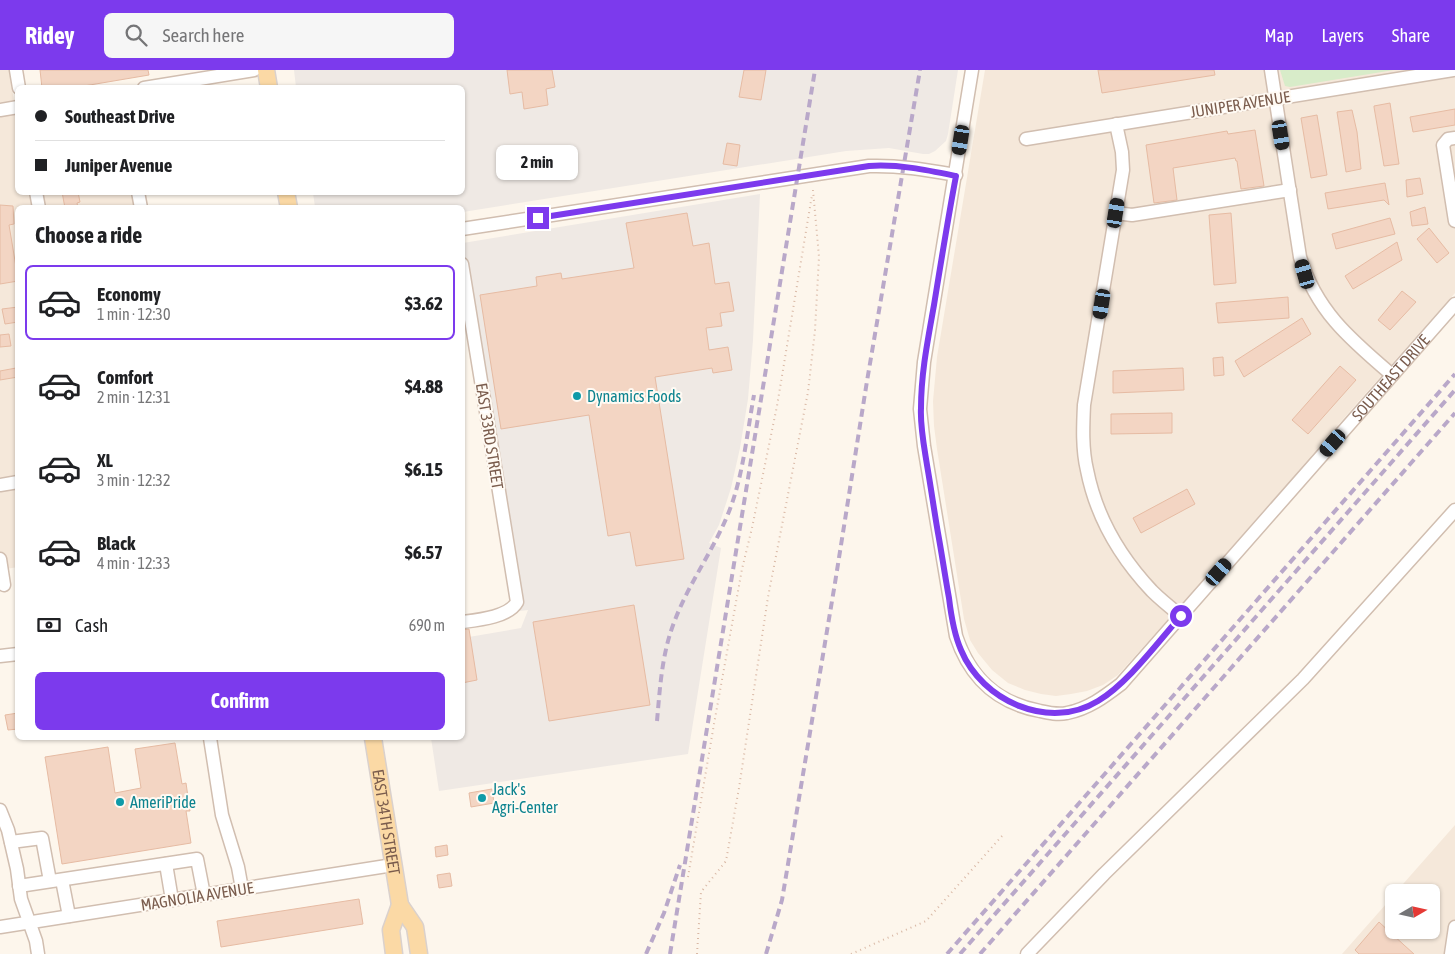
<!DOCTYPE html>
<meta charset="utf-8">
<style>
body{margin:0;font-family:"Asap Condensed",sans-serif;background:#f6f6f6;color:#202124;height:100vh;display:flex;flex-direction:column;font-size:19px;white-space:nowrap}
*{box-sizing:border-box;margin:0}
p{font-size:16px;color:#757577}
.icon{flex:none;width:28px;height:28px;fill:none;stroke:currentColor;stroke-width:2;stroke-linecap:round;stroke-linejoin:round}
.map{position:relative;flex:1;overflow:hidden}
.details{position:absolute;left:15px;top:135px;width:450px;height:535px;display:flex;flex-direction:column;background:#fff;border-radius:8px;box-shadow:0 1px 4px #0004}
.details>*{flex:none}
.banner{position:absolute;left:15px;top:15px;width:450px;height:110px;border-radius:8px;box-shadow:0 1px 4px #0004;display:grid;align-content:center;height:110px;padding:0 20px;background:#fff}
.needle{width:32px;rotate:81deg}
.fabs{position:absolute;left:1385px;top:814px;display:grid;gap:10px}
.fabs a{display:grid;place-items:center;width:55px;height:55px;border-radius:8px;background:#fff;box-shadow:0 1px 4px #0004;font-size:25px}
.end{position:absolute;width:22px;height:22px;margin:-11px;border:6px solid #7c3aed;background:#fff;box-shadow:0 0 0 2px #fff}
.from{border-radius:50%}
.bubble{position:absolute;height:35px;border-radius:8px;background:#fff;box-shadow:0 1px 4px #0004;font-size:16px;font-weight:700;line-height:35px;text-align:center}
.car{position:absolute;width:15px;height:30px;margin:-15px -8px;border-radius:6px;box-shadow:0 0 4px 1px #0007;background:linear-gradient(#222 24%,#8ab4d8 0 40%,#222 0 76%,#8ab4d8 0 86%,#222 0)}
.banner b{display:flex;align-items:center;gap:18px;height:48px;font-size:19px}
.banner b+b{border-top:1px solid #e0e0e0}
.banner i{width:12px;height:12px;background:#202124}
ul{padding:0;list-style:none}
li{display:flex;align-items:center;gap:15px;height:75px;margin:0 10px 8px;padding:0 10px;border:2px solid transparent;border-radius:8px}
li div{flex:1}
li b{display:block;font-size:19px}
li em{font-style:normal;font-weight:700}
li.active{border-color:#7c3aed}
li>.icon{width:45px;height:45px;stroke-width:1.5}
h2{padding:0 20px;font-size:22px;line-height:60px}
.pay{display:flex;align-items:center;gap:12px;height:55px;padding:0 20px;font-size:19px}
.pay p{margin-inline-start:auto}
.action{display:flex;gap:10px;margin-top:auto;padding:10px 20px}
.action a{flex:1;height:58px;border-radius:8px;background:#7c3aed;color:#fff;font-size:20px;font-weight:700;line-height:58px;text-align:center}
header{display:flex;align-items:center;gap:30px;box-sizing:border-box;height:70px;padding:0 25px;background:#7c3aed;color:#fff}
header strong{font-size:24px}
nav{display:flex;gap:28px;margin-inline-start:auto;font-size:18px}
.search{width:350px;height:45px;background:#f6f6f6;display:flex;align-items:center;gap:12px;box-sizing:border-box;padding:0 18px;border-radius:8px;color:#757577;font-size:19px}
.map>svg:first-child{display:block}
.residential{fill:#f5e8da}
.industrial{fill:#efe9e4}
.green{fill:#d8ecc9}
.building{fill:#f3d5c3;stroke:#e6bba3}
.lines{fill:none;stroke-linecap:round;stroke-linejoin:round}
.minor-casing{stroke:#d1beb0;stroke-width:15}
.major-casing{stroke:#dad1cd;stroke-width:19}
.path{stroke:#d9b8a5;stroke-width:2;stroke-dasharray:1 4;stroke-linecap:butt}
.minor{stroke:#fff;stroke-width:12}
.major{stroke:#fbd9a5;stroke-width:16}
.rail{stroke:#b9a8c9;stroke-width:4;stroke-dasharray:8 5;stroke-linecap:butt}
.route{stroke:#7c3aed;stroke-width:6}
.culture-dot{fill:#0f9aa8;stroke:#fffaf3;stroke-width:2}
.labels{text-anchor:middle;stroke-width:4;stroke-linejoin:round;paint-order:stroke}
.street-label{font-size:16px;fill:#7a5c4d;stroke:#fffaf3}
.culture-label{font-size:16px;fill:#0d838f;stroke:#fffaf3;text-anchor:start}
</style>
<header>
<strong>Ridey</strong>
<div class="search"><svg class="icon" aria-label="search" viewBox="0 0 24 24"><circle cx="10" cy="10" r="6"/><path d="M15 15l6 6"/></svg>Search here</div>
<nav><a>Map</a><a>Layers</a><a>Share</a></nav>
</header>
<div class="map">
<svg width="1455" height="884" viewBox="0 0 1455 884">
<rect width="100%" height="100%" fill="#fdf6ec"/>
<path class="residential" d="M0,0H9L16,44H17L18,122L132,123L134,137L18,138V497L0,500Z
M985,0H1455V223L1358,332L1199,515L1118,605L1103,615L1087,621L1071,624L1056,626L1041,624L1025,620L1008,613L992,600L978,583L970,570L964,549L937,379L934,356L933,331L937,287Z
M1455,755V884H1342L1394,825V860H1431V822H1396Z"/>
<path class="industrial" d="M294,0H958L948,64L946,71L935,81L929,84H923L889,78L846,81L463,142L462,138L315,137L313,123L462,122V18L296,17Z
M760,124L753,270L748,329L740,378L731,418L719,455L709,473L721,478L688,684L439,721L431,668H462L463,568L521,558L528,540L512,542L463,223V173Z"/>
<path class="green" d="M1280,0H1394L1290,17L1285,16Z"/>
<path class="building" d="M40,0H148L149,5L72,18H42Z
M507,0H552L555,17L546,19L548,35L524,39L522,22L510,24Z
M744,0H766L761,30L739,27Z
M1098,0H1214L1215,5L1102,23Z
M1390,33L1399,94L1384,96L1374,37V36Z
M1455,39V55L1413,62L1410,47Z
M1352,40L1357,62L1361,99L1346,102L1337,42Z
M1317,45L1327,105L1311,108L1301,48Z
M1255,60L1264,116L1241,119L1237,91H1236L1235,88L1198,94L1173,98L1177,130L1154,133L1146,75L1227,61L1228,64Z
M727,73L740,75L737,96L723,94Z
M1420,108L1423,124L1407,127L1406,110Z
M1385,113L1389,135L1384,130L1328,139L1325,123Z
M62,122H78L80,132L77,133L78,138H65Z
M0,135L13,136L14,154L9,155L16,197H18V211L0,214Z
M1425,137L1428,154L1412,156L1410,142Z
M687,143L693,176L709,173L715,214L729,212L734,241L720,243L722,256L706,258L709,280L728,277L732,300L713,303L712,298L655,307L684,489L636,496L630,462L608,466L589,345L501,359L480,225L537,216L536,207L561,203L562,209L634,198L626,153Z
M1231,143L1236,213L1214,215L1209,145Z
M1390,148L1395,164L1336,179L1332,164Z
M1429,158L1449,183L1437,193L1417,169Z
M1397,172L1402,190L1353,219L1345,206Z
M1402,221L1416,232L1390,260L1378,250Z
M1288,227L1289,248L1218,253L1216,233Z
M18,237V252L5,254L2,239Z
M1302,248L1311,264L1244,307L1235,291Z
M9,264L11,276L0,277V265Z
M1223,287L1224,305L1214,306L1213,288Z
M1340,296L1356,310L1308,364L1292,350Z
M16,298L18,307L0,310V301Z
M1183,298L1184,320L1113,323V301Z
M1172,343V363L1111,364V344Z
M1187,419L1195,434L1141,463L1133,448Z
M634,535L650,635L549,651L533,552Z
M469,559L477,610L462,613V560Z
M18,643V659L8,660L5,645Z
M175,673L182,714L186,713L190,741H186L191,773L62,794L45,687L108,677L115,723L141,718L135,679Z
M492,719L494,733L471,737L469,723Z
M447,775L448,785L436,787L435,777Z
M450,803L452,816L439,818L437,805Z
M359,829L363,854L221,877L217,851Z
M1379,852L1404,875L1414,884H1359L1355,880Z"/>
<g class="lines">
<g class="minor-casing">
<g id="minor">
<path d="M16,0L19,18"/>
<path id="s1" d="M972,0L924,292L920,339L924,376L956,566C970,608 997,633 1040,641C1049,643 1058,645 1067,643C1088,639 1104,627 1121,614L1455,234"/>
<path d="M1271,0L1300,187C1316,241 1351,270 1392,305"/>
<path d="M144,18L254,0"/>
<path d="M0,40L18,37"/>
<path d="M1116,54L1122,82L1123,100L1084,335C1083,356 1082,379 1087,400C1096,446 1120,487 1152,521C1161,530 1171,538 1181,546"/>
<path d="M1455,68L1448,69L1443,75L1455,151"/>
<path d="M1026,69L1453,0"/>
<path d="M36,122L39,138"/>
<path d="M138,122L141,138"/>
<path d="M1116,143L1132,145L1290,120"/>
<path d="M462,159L869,96C899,95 927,100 956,105"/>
<path d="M462,194L517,532C509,547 478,550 462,552"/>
<path d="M0,415L18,412"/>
<path d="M0,489L4,515"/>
<path d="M0,586L18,584"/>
<path d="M210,668L222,745L238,797L242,819"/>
<path d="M0,740L8,760L17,799L21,829L36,871L38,884"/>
<path d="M11,772L42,768L50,811"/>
<path d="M166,794L172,830"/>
<path d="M62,810L69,846"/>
<path d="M19,816L197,789L204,825"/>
<path d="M0,857L393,795"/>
<path d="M1027,884L1104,804L1303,609L1455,440"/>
<path d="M1451,884L1455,857"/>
</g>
</g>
<g class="major-casing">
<g id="major">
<path d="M266,0L269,18"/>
<path d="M286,122L289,138"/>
<path id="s2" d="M373,668L400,835L415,857L419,884"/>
<path d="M394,884L391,860L400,835"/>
</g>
</g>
<path class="path" d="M688,807L714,654L742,499L752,458L777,336L812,125
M697,884L701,822L726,791L739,718L768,527L808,322L815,260L819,187L813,120
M851,884L926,851L1002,766"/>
<use href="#minor" class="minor"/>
<use href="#major" class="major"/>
<path class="rail" d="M657,651C660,617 662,582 675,550C689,513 713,481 728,444C743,408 747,363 754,325
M646,884L664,843L680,795
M670,884L815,0
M766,884L782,830L835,513L867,311L920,0
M947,884L1455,304
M960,884L1455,320
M980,884L1455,343"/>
</g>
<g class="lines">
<path class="route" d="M538,148L869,96C899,94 927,100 956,106C948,148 941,192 934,235C928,269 921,303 921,338C920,356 924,376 927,395C931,418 934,440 938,463C942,485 945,506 949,528C951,545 954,564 961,580C982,631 1049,661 1098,631C1128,613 1157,573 1181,546"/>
</g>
<g class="culture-dot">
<circle cx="577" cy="326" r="5"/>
<circle cx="482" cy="728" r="5"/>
<circle cx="120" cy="732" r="5"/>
</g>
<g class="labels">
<g class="street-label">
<text transform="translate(1240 34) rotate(-9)" y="6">JUNIPER AVENUE</text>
<text dy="6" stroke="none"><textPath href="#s1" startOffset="1189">SOUTHEAST DRIVE</textPath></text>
<text transform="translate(490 366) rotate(81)" y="6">EAST 33RD STREET</text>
<text dy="6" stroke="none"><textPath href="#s2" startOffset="85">EAST 34TH STREET</textPath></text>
<text transform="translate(197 826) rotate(-9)" y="6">MAGNOLIA AVENUE</text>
</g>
<g class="culture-label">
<text x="587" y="332">Dynamics Foods</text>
<text x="492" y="725">Jack's<tspan x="492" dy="18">Agri-Center</tspan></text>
<text x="130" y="738">AmeriPride</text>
</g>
</g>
</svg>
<div class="fabs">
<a><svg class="needle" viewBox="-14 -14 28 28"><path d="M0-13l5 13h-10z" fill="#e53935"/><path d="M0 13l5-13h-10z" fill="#757577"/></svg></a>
</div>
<i class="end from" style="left:1181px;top:546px"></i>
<i class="end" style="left:538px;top:148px"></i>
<div class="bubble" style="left:496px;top:75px;width:82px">2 min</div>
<i class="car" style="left:1281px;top:65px;rotate:171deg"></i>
<i class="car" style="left:961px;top:70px;rotate:189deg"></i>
<i class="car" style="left:1116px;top:143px;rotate:9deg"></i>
<i class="car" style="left:1305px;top:204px;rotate:344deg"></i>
<i class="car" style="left:1102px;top:234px;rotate:189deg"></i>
<i class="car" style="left:1333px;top:373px;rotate:221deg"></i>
<i class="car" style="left:1219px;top:502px;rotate:41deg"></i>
<div class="banner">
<b><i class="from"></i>Southeast Drive</b>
<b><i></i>Juniper Avenue</b>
</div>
<section class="details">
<h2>Choose a ride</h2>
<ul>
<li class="active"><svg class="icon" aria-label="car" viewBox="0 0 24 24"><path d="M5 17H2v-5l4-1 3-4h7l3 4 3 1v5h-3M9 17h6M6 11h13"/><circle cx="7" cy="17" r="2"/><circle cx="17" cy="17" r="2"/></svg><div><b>Economy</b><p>1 min · 12:30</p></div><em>$3.62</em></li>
<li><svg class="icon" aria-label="car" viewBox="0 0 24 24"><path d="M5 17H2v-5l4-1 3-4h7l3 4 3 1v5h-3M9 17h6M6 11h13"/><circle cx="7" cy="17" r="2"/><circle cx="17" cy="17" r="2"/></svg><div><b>Comfort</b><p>2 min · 12:31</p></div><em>$4.88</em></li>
<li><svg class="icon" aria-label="car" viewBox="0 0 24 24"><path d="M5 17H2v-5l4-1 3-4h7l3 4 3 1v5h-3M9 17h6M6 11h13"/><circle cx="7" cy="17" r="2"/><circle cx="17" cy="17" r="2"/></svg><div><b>XL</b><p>3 min · 12:32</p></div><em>$6.15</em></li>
<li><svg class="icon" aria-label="car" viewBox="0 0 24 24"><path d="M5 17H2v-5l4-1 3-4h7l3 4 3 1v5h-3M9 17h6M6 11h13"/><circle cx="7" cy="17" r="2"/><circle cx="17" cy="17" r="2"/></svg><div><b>Black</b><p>4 min · 12:33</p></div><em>$6.57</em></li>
</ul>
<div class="pay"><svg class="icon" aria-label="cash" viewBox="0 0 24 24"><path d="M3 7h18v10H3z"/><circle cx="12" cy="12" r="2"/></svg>Cash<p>690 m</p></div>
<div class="action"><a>Confirm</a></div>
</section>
</div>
